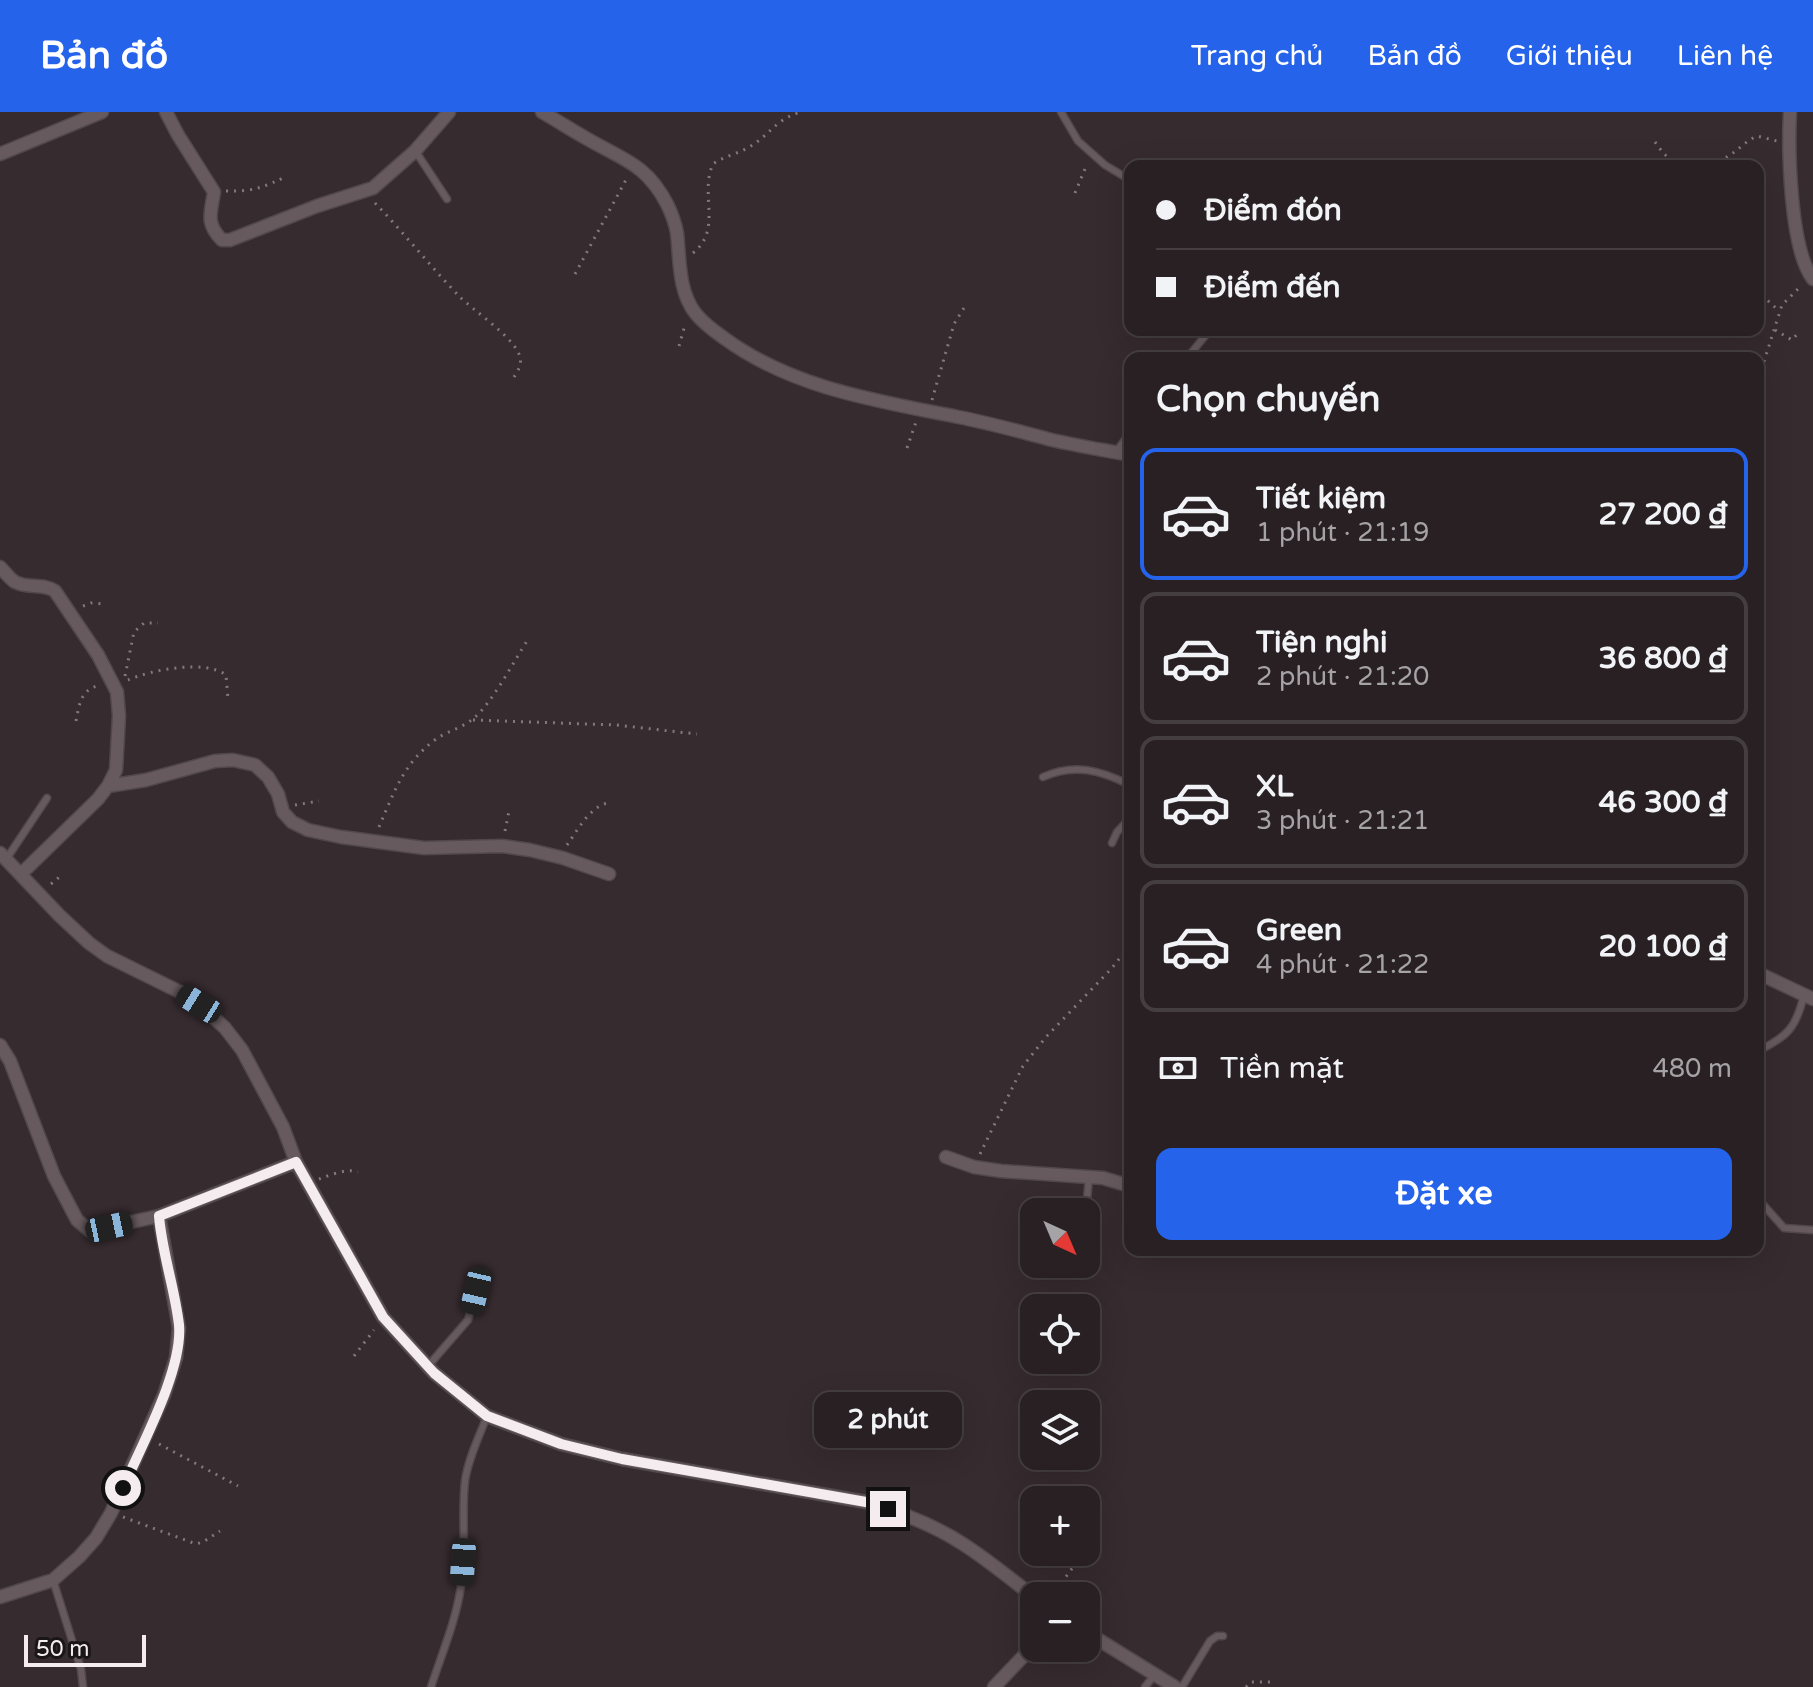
<!DOCTYPE html>
<html lang="vi">
<meta charset="utf-8">
<style>
body{margin:0;font-family:"Varela Round",sans-serif;background:#342d30;color:#f1f3f6;height:100vh;display:flex;flex-direction:column;font-size:30px;white-space:nowrap}
*{box-sizing:border-box;margin:0}
p{font-size:26px;color:#a5a3a6}
.icon{flex:none;width:44px;height:44px;fill:none;stroke:currentColor;stroke-width:2;stroke-linecap:round;stroke-linejoin:round}
.map{position:relative;flex:1;overflow:hidden}
.drawer{position:absolute;left:1124px;top:240px;width:640px;height:904px;display:flex;flex-direction:column;background:#282023;border-radius:16px;box-shadow:0 8px 32px #0002,0 0 0 2px #443e41}
.drawer>*{flex:none}
.guide{position:absolute;left:1124px;top:48px;width:640px;height:176px;border-radius:16px;box-shadow:0 8px 32px #0002,0 0 0 2px #443e41;display:grid;align-content:center;height:176px;padding:0 32px;background:#282023}
.needle{width:52px;rotate:136deg}
.buttons{position:absolute;left:1020px;top:1086px;display:grid;gap:16px}
.buttons a{display:grid;place-items:center;width:80px;height:80px;border-radius:16px;background:#282023;box-shadow:0 8px 32px #0002,0 0 0 2px #443e41;font-size:40px}
.scale{position:absolute;left:24px;bottom:20px;width:122px;box-sizing:border-box;padding-left:8px;border:4px solid #f4ecee;border-top:0;font-size:22px;line-height:28px;white-space:nowrap;color:#f4ecee;-webkit-text-stroke:6px #1a1517;paint-order:stroke}
.end{position:absolute;width:36px;height:36px;margin:-18px;border:10px solid #f4ecee;background:#111;box-shadow:0 0 0 4px #111}
.from{border-radius:50%}
.bubble{position:absolute;height:56px;border-radius:16px;background:#282023;box-shadow:0 8px 32px #0002,0 0 0 2px #443e41;font-size:26px;font-weight:700;line-height:56px;text-align:center}
.car{position:absolute;width:24px;height:48px;margin:-24px -12px;border-radius:10px;box-shadow:0 0 6px 2px #0007;background:linear-gradient(#222 24%,#8ab4d8 0 40%,#222 0 76%,#8ab4d8 0 86%,#222 0)}
.guide b{display:flex;align-items:center;gap:28px;height:76px;font-size:30px}
.guide b+b{border-top:2px solid #443e41}
.guide i{width:20px;height:20px;background:#f1f3f6}
ul{padding:0;list-style:none}
li{display:flex;align-items:center;gap:24px;height:132px;margin:0 16px 12px;padding:0 16px;border:4px solid #443e41;border-radius:16px}
li div{flex:1}
li b{display:block;font-size:30px}
li em{font-style:normal;font-weight:700}
li.selected{border-color:#2563eb}
li>.icon{width:72px;height:72px;stroke-width:1.5}
h2{padding:0 32px;font-size:36px;line-height:96px}
.pay{display:flex;align-items:center;gap:20px;height:88px;padding:0 32px;font-size:30px}
.pay p{margin-inline-start:auto}
.primary-button{display:flex;gap:16px;margin-top:auto;padding:16px 32px}
.primary-button a{flex:1;height:92px;border-radius:16px;background:#2563eb;color:#fff;font-size:32px;font-weight:700;line-height:92px;text-align:center}
header{display:flex;align-items:center;gap:48px;box-sizing:border-box;height:112px;padding:0 40px;background:#2563eb;color:#fff}
header strong{font-size:38px}
nav{display:flex;gap:44px;margin-inline-start:auto;font-size:28px}
.map>svg:first-child{display:block}
.lines{fill:none;stroke-linecap:round;stroke-linejoin:round}
.service-casing{stroke:#51484b;stroke-width:9}
.minor-casing{stroke:#51484b;stroke-width:15}
.path{stroke:#82797c;stroke-width:3;stroke-dasharray:2 6;stroke-linecap:butt}
.service{stroke:#675a5e;stroke-width:6}
.minor{stroke:#675a5e;stroke-width:12}
.route{stroke:#f4ecee;stroke-width:10}
</style>
<header>
<strong>Bản đồ</strong>
<nav><a>Trang chủ</a><a>Bản đồ</a><a>Giới thiệu</a><a>Liên hệ</a></nav>
</header>
<div class="map">
<svg width="1813" height="1575" viewBox="0 0 1813 1575">
<rect width="100%" height="100%" fill="#362b2f"/>
<g class="lines">
<g class="service-casing">
<path id="service" d="M1061,0L1078,29L1105,53L1130,68
M416,40L447,87
M1187,246L1210,218
M1116,340L1130,321
M1043,665C1074,651 1100,658 1130,673
M1112,731L1117,720L1130,706
M7,746L47,686
M1758,939C1788,924 1796,916 1804,883
M1758,1087L1784,1116L1813,1118
M1086,1100L1089,1065
M428,1254L468,1208L476,1179
M53,1468L81,1557L83,1575
M431,1575C442,1541 456,1509 461,1474C467,1439 461,1404 465,1369C468,1347 479,1325 487,1304
M1145,1575L1155,1562
M1182,1575L1210,1529L1217,1524H1223"/>
</g>
<g class="minor-casing">
<path id="minor" d="M166,0L178,23L214,80C211,101 205,111 222,128H230L317,94L373,76L415,39L449,0
M542,0C556,8 570,17 584,25C621,47 646,51 667,92C672,102 675,110 677,121C680,147 678,180 696,202C704,212 714,219 724,226C792,276 877,289 958,305C990,311 1021,320 1052,328C1078,334 1104,338 1130,343
M1790,0C1788,38 1790,138 1813,167
M0,42L102,0
M0,455C5,460 10,467 15,470C29,477 43,471 55,479L98,543L117,580L119,604L116,658L108,674L98,687L21,762
M108,674L146,668L215,649L233,648L255,653L268,665L278,682L283,700L292,710L308,718L341,725L424,736L502,734L530,738L563,746L609,762
M0,741L59,803L89,831L107,844L180,880L199,892L225,916L242,938L283,1015L296,1050L383,1205L434,1261L487,1304L561,1332L622,1347L866,1390C900,1400 934,1413 963,1432C988,1448 1011,1467 1034,1485
M1758,861L1813,887
M0,933L10,949L54,1064L77,1108L90,1119L159,1104
M946,1045L974,1055L1001,1059L1103,1066L1130,1074
M0,1485L53,1468L79,1445L96,1426L111,1401L164,1283L176,1246L179,1216L159,1104L296,1050
M1086,1520L1175,1575
M994,1575L1034,1533"/>
</g>
<path class="path" d="M1655,30C1659,35 1662,41 1668,45C1680,55 1711,53 1725,46C1737,40 1745,29 1757,24L1777,29
M226,79C252,80 265,75 287,64
M1075,81L1087,52
M375,91C404,121 430,154 459,184C474,199 509,222 518,240C524,251 518,259 512,268
M693,141C723,117 699,82 713,52C724,44 738,42 749,35C769,24 775,8 798,1
M575,162L627,66
M1760,175L1765,186L1779,199
M1775,218L1792,228L1800,219
M679,234L685,213
M1759,265L1782,193L1802,173
M932,288L954,212L967,191
M907,336L916,310
M83,494L91,491L103,492
M125,564L134,520L144,511H158
M128,568C151,558 205,547 226,563L228,587
M473,608L616,613L697,622
M76,609C79,594 80,579 97,574
M295,693L319,689
M379,715C395,678 403,652 436,627C448,619 464,615 474,606C492,591 514,549 527,529
M505,719L509,699
M567,733C578,718 589,695 608,691
M51,772L63,762
M980,1042L1023,954L1046,925L1112,856L1130,833
M319,1067C331,1063 346,1056 358,1060
M354,1244L374,1218
M159,1332L238,1374
M123,1405L196,1432L203,1430L220,1419
M1052,1484L1076,1451
M1246,1575L1251,1570H1272"/>
<use href="#service" class="service"/>
<use href="#minor" class="minor"/>
</g>
<g class="lines">
<path class="route" d="M123,1376C141,1334 183,1258 179,1213C175,1177 162,1141 159,1104L296,1050L383,1205L434,1261L487,1304L561,1332L622,1347L866,1390L888,1397"/>
</g>
</svg>
<div class="buttons">
<a><svg class="needle" viewBox="-14 -14 28 28"><path d="M0-13l5 13h-10z" fill="#e53935"/><path d="M0 13l5-13h-10z" fill="#a5a3a6"/></svg></a>
<a><svg class="icon" aria-label="locate" viewBox="0 0 24 24"><circle cx="12" cy="12" r="6"/><path d="M12 2v4M12 18v4M2 12h4M18 12h4"/></svg></a>
<a><svg class="icon" aria-label="layers" viewBox="0 0 24 24"><path d="M12 4l9 5-9 5-9-5zM3 14l9 5 9-5"/></svg></a>
<a>+</a>
<a>−</a>
</div>
<div class="scale">50 m</div>
<i class="end from" style="left:123px;top:1376px"></i>
<i class="end" style="left:888px;top:1397px"></i>
<div class="bubble" style="left:814px;top:1280px;width:148px">2 phút</div>
<i class="car" style="left:199px;top:892px;rotate:302deg"></i>
<i class="car" style="left:109px;top:1115px;rotate:78deg"></i>
<i class="car" style="left:476px;top:1179px;rotate:193deg"></i>
<i class="car" style="left:463px;top:1450px;rotate:184deg"></i>
<div class="guide">
<b><i class="from"></i>Điểm đón</b>
<b><i></i>Điểm đến</b>
</div>
<section class="drawer">
<h2>Chọn chuyến</h2>
<ul>
<li class="selected"><svg class="icon" aria-label="car" viewBox="0 0 24 24"><path d="M5 17H2v-5l4-1 3-4h7l3 4 3 1v5h-3M9 17h6M6 11h13"/><circle cx="7" cy="17" r="2"/><circle cx="17" cy="17" r="2"/></svg><div><b>Tiết kiệm</b><p>1 phút · 21:19</p></div><em>27 200 ₫</em></li>
<li><svg class="icon" aria-label="car" viewBox="0 0 24 24"><path d="M5 17H2v-5l4-1 3-4h7l3 4 3 1v5h-3M9 17h6M6 11h13"/><circle cx="7" cy="17" r="2"/><circle cx="17" cy="17" r="2"/></svg><div><b>Tiện nghi</b><p>2 phút · 21:20</p></div><em>36 800 ₫</em></li>
<li><svg class="icon" aria-label="car" viewBox="0 0 24 24"><path d="M5 17H2v-5l4-1 3-4h7l3 4 3 1v5h-3M9 17h6M6 11h13"/><circle cx="7" cy="17" r="2"/><circle cx="17" cy="17" r="2"/></svg><div><b>XL</b><p>3 phút · 21:21</p></div><em>46 300 ₫</em></li>
<li><svg class="icon" aria-label="car" viewBox="0 0 24 24"><path d="M5 17H2v-5l4-1 3-4h7l3 4 3 1v5h-3M9 17h6M6 11h13"/><circle cx="7" cy="17" r="2"/><circle cx="17" cy="17" r="2"/></svg><div><b>Green</b><p>4 phút · 21:22</p></div><em>20 100 ₫</em></li>
</ul>
<div class="pay"><svg class="icon" aria-label="cash" viewBox="0 0 24 24"><path d="M3 7h18v10H3z"/><circle cx="12" cy="12" r="2"/></svg>Tiền mặt<p>480 m</p></div>
<div class="primary-button"><a>Đặt xe</a></div>
</section>
</div>
